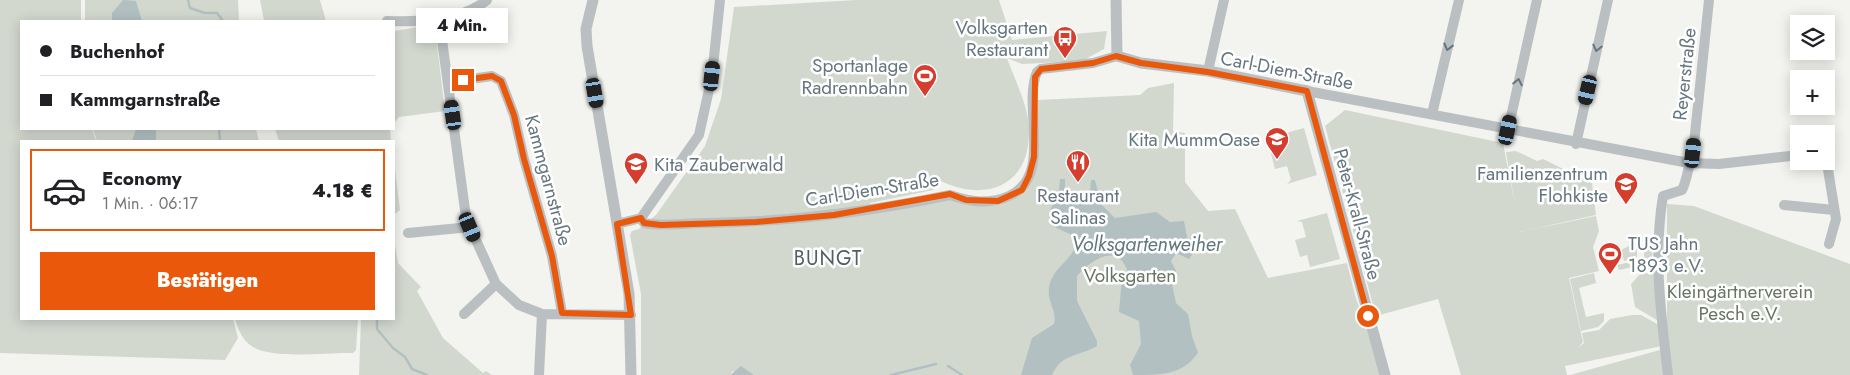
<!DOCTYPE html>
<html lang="de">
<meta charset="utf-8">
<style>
body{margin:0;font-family:Jost,sans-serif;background:#f6f6f6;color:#202124;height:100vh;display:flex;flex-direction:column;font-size:19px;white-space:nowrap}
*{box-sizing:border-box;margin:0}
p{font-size:16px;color:#757577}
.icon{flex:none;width:28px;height:28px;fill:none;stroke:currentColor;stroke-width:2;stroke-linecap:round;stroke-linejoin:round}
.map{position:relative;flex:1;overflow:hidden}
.panel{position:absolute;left:20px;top:140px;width:375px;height:180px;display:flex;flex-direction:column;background:#fff;border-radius:0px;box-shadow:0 2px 12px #0003}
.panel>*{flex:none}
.guide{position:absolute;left:20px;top:20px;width:375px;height:110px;border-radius:0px;box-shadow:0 2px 12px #0003;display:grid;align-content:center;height:110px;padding:0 20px;background:#fff}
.controls{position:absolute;left:1790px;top:15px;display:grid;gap:10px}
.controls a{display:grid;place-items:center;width:45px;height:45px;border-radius:0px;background:#fff;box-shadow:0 2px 12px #0003;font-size:25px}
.end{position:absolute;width:22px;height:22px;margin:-11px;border:6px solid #ea580c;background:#fff;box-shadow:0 0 0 2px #fff}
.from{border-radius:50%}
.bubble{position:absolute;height:35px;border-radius:0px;background:#fff;box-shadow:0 2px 12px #0003;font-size:16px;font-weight:800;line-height:35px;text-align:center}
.car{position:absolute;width:15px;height:30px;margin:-15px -8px;border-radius:6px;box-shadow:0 0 4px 1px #0007;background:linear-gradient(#222 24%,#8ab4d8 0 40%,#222 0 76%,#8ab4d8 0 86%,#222 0)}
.guide b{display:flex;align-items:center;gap:18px;height:48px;font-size:19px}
.guide b+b{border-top:1px solid #e0e0e0}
.guide i{width:12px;height:12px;background:#202124}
ul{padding:9px 0 0;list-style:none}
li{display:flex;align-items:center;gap:15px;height:82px;margin:0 10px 8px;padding:0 10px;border:2px solid transparent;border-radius:0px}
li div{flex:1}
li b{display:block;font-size:19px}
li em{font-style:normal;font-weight:800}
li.on{border-color:#ea580c}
li>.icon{width:45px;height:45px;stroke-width:1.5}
.primary-button{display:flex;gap:10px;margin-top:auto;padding:10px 20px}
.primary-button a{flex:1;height:58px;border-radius:0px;background:#ea580c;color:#fff;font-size:20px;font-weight:800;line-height:58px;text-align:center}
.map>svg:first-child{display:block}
.green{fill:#d3d8cf}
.water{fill:#b2c0c2}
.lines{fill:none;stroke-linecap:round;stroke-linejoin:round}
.stream{stroke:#b2c0c2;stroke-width:2.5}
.minor{stroke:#babfc1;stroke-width:10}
.tertiary{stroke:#babfc1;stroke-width:11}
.oneway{stroke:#65767e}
.route{stroke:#ea580c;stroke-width:6}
.labels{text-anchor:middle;stroke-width:5;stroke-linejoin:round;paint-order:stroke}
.poi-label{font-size:19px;fill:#65767e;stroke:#fff;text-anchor:end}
.street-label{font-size:19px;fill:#65767e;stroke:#fff}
.park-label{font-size:19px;fill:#697663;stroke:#fff}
.water-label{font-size:20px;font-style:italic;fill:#60787c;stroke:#fff}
.neighbourhood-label{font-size:20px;letter-spacing:1px;fill:#525e64;stroke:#fff}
</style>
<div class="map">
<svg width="1850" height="375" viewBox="0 0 1850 375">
<rect width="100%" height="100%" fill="#f3f3ef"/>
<path class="green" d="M0,0H81V21H21V129H92L96,141H21V319H233L238,338L225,360L0,353Z
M85,0H238L239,21H85Z
M260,0H320L326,21H264Z
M856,0H999L1012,40L1107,31L1104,49L1082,61L1022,64L1007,58C1015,81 1029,106 1029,131C1030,187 984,203 939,180L933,190L870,203L867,210L950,195L982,202L1022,190L1038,147V100L1140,95L1148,88L1174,83L1173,131L1185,133V182L1208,211L1235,209L1268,278L1347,263L1355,295L1382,375H754L733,371L730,375H641V294L630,235L632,231L639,229L656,215L705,146L721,99L734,7Z
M430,25L435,28L445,111L399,117L394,123V31Z
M1345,110L1503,143L1515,205L1506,152L1516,151L1537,161L1543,159L1592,183L1596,215L1519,232L1596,216L1599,231L1593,247L1599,271L1569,278L1583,342L1578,348L1584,343L1582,333L1599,330L1610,319L1632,315H1641L1661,326L1662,346L1565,366L1567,375H1461L1438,299L1376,316L1325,126Z
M1304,128L1317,175L1287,184L1291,180L1287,166L1275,169L1267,138Z
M93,129H256L259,141H97Z
M275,129H390L391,141H279Z
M394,161L400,210L394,215Z
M1667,204L1694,206L1850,264V375H1570L1667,348Z
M1327,213L1340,259L1310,267L1307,255L1300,257L1295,240L1306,237L1302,222L1297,221Z
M1652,236L1654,237L1652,258L1634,271L1633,267L1619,270L1617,265L1644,259V240Z
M394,239L398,263L421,287L417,291L443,338L483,373L486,371L492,375H359L361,319H394Z
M1637,242V258L1624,261L1621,250Z
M1656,264L1660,322L1635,307L1631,284L1641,273Z
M1594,273L1596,283L1579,288L1586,317L1604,313V321L1598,327L1581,331L1570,279Z
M235,319H358L356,350L353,353C328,352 274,360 253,347C243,341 238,330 235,319Z"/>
<path class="water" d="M123,0L136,1L142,21H112V13Z
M136,129H156V141H132Z
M1060,179H1065V188L1073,197L1085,196L1090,191L1091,180H1095L1101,204L1115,218L1156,212L1170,222L1184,221L1187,237L1196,249L1189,259L1176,253L1171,261L1176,271L1172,284L1176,303L1188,314L1192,336L1198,353C1182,375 1163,375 1133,375L1130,365L1141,344L1139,321L1119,312L1122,277L1128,273C1119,241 1091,260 1077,276V301L1097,341V346C1078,357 1062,353 1052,375H1021L1032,338L1054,324C1058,308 1042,299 1052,278C1059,264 1071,260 1077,243L1074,236L1050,225L1051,208L1059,190Z
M741,366L754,375H730Z"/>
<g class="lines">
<path class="stream" d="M188,0L190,8L205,13H217L223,21
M219,129L220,141
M377,319V329L393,348L405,357L412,369L427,375
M948,366L962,375
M891,375L936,364"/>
<path class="minor" d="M439,18L465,210L470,227L496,284L519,305L542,314L631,315
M387,21C419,22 461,21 487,0
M1208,71L1224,0
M449,82L492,76L501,81L514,115L524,159L552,256L562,313
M1307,91L1689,163L1719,164L1799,155
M1432,114L1459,0
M1508,130L1537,0
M1576,144L1608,0
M1826,157L1836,219L1829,244
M1784,205L1834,210
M641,218L644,223C663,227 684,223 704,223C788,222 869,212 950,195C970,202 989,205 1009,196C1054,176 1022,107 1037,72L1041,69L1093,63L1117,56
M617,224L641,218L699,135L712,76L720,0
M408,233L470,227
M464,314L496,284
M539,375L542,314
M1668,375C1661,314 1653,257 1663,196L1682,190C1688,178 1688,165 1693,153L1709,0"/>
<path class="tertiary" d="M593,0L586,29L587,46L629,294L631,375
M1116,0L1117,56L1141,63L1208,71L1307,91L1385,375"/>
</g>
<defs><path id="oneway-chevron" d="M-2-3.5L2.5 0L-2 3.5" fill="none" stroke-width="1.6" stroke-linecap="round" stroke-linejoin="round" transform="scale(1.25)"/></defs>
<g class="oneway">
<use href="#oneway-chevron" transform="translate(1448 47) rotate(104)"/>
<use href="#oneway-chevron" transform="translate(1597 48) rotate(103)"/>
<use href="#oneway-chevron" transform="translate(1518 82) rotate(-78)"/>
</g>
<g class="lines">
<path class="route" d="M463,80L492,76L501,81L514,115L524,159L552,256L562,313L631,315L617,224L641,218L644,223L661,225L756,222L834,215L950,194L966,200L998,201L1022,190L1029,176L1034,157L1035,77L1041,69L1093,63L1116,56L1141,63L1208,72L1307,91L1368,316"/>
</g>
<defs>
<g id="bus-pin" transform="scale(1.25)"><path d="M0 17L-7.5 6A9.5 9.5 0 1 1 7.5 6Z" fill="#d53e2e" stroke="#fff"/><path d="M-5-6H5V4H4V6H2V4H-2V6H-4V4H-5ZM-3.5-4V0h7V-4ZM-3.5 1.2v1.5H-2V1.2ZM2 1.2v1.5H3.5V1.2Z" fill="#fff"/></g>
<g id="stadium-pin" transform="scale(1.25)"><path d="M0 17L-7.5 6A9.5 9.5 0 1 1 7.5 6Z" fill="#d53e2e" stroke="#fff"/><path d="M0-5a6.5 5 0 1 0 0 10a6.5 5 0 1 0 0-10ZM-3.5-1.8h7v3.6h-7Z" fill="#fff"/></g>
<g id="school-pin" transform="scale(1.25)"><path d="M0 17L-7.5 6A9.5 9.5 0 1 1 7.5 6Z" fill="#d53e2e" stroke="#fff"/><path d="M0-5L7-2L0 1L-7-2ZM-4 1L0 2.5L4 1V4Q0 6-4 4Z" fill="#fff"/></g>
<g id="restaurant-pin" transform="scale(1.25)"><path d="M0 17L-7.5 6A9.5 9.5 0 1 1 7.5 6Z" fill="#d53e2e" stroke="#fff"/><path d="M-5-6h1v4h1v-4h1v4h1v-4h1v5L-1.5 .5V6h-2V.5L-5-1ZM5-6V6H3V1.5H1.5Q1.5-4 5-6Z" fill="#fff"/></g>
</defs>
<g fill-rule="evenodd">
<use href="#bus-pin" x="1065" y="38"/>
<use href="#stadium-pin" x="925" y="76"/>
<use href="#school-pin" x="1277" y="139"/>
<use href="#restaurant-pin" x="1078" y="162"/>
<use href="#school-pin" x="636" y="164"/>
<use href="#school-pin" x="1626" y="184"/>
<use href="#stadium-pin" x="1610" y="254"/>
</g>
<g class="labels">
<g class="poi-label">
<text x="1048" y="34">Volksgarten<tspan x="1048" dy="22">Restaurant</tspan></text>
<text x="908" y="72">Sportanlage<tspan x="908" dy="22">Radrennbahn</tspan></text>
<text x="1260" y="146">Kita MummOase</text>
<text x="654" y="171" text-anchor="start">Kita Zauberwald</text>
<text x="1608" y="180">Familienzentrum<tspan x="1608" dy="22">Flohkiste</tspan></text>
<text x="1078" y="202" text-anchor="middle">Restaurant<tspan x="1078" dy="22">Salinas</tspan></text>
<text x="1628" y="250" text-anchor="start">TUS Jahn<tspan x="1628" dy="22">1893 e.V.</tspan></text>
</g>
<g class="street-label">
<text transform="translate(1287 70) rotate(11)" y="7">Carl-Diem-Straße</text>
<text transform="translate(1684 74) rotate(-84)" y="7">Reyerstraße</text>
<text transform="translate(549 180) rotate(75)" y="7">Kammgarnstraße</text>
<text transform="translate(872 189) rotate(-9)" y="7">Carl-Diem-Straße</text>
<text transform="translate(1358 214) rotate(75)" y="7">Peter-Krall-Straße</text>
</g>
<g class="park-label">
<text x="1130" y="282">Volksgarten</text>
<text x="1740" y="298">Kleingärtnerverein<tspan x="1740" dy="22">Pesch e.V.</tspan></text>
</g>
<g class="water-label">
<text x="1147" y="251">Volksgartenweiher</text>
</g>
<g class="neighbourhood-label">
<text x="828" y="265">BUNGT</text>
</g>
</g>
</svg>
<div class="controls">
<a><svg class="icon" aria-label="layers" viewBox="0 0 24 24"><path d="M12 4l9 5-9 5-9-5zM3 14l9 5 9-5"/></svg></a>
<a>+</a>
<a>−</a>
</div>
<i class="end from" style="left:1368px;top:316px"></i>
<i class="end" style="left:463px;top:80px"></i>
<div class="bubble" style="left:416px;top:8px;width:92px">4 Min.</div>
<i class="car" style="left:712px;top:76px;rotate:6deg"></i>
<i class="car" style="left:1588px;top:90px;rotate:193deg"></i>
<i class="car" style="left:595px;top:93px;rotate:170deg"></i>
<i class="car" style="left:453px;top:115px;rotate:352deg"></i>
<i class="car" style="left:1508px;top:130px;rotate:12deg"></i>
<i class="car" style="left:1693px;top:153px;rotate:6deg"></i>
<i class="car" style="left:470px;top:227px;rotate:157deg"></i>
<div class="guide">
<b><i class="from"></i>Buchenhof</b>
<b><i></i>Kammgarnstraße</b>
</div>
<section class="panel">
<ul>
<li class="on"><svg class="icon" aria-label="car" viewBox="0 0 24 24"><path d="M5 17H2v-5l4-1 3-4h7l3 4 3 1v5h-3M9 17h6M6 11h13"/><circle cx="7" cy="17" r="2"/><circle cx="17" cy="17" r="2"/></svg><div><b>Economy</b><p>1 Min. · 06:17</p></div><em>4.18 €</em></li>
</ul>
<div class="primary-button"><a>Bestätigen</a></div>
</section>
</div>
